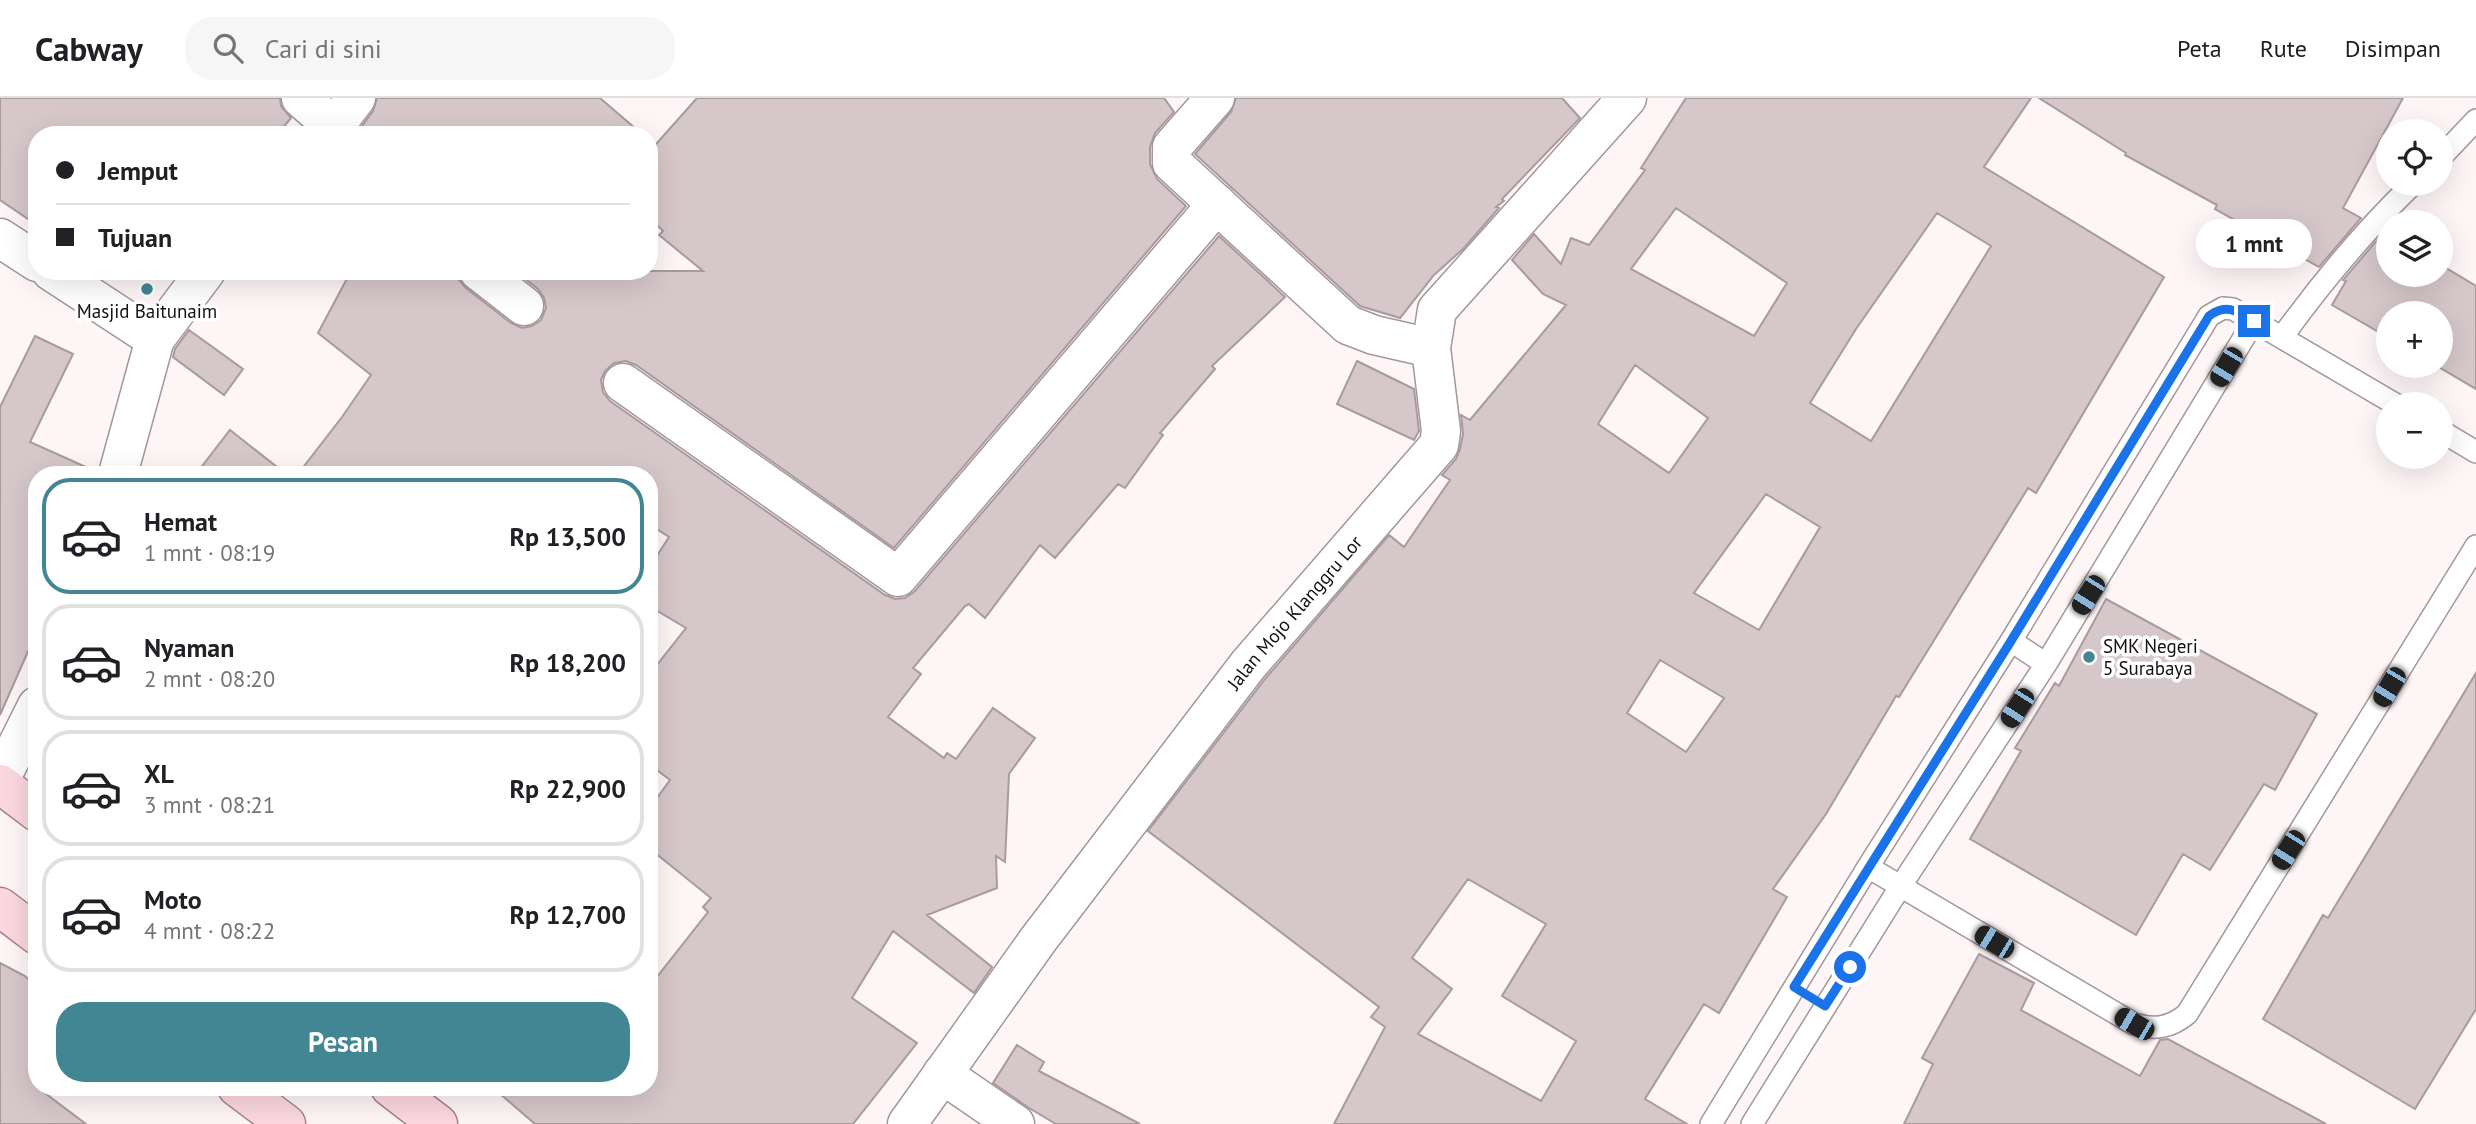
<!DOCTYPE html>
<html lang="id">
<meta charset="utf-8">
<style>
body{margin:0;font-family:"PT Sans",sans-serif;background:#f6f6f6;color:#202124;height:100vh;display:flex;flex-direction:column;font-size:26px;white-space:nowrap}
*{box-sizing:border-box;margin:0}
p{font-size:23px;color:#757577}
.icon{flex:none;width:38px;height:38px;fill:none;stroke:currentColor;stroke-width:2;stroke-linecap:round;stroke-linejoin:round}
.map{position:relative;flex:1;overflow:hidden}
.sheet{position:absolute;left:28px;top:368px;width:630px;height:630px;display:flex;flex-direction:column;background:#fff;border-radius:28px;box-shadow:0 7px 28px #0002}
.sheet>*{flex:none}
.guide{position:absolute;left:28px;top:28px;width:630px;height:154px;border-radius:28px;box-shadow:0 7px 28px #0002;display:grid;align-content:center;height:154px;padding:0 28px;background:#fff}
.tools{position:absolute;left:2376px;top:21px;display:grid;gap:14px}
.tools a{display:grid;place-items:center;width:77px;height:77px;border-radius:50%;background:#fff;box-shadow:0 7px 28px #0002;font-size:35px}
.end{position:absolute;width:32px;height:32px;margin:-16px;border:9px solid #1a73e8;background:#fff;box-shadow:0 0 0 4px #fff}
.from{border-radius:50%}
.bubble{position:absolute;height:49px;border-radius:24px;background:#fff;box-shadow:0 7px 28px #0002;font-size:23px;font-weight:600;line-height:49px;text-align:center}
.car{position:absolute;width:21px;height:42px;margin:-21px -10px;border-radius:9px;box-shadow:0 0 5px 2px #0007;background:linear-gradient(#222 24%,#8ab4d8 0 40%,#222 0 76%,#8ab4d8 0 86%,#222 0)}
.guide b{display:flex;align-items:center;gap:24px;height:66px;font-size:26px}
.guide b+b{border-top:2px solid #e0e0e0}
.guide i{width:18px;height:18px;background:#202124}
ul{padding:12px 0 0;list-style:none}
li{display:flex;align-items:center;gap:21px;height:116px;margin:0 14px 10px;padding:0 14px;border:4px solid #e0e0e0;border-radius:28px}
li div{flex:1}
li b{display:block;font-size:26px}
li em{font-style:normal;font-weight:600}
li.current{border-color:#428694}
li>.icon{width:63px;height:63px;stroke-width:1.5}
.cta{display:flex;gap:14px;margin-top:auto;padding:14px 28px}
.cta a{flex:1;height:80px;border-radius:28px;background:#428694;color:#fff;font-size:28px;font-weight:600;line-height:80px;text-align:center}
header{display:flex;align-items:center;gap:42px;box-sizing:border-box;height:98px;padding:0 35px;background:#fff;border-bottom:2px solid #e0e0e0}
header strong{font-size:33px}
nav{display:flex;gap:38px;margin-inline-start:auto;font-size:24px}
.search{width:490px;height:63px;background:#f6f6f6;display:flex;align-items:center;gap:18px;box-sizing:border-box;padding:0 24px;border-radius:28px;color:#757577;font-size:26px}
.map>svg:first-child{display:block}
.building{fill:#d6c7ca;stroke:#a89a9d;stroke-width:2;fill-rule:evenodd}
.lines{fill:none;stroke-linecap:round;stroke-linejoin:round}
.service-casing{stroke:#a49699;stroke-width:24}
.minor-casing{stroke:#a49699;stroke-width:41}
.primary-casing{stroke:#a87f89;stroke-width:41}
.service{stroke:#fff;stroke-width:21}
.minor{stroke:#fff;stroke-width:38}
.primary{stroke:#fbd7df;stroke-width:38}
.route{stroke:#1a73e8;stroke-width:9}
.poi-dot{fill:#428694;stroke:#fff;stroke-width:2.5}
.labels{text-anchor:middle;stroke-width:7;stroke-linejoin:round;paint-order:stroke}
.poi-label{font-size:19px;fill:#140f10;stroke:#fff}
.street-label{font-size:19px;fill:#140f10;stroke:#fff}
</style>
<header>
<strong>Cabway</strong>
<div class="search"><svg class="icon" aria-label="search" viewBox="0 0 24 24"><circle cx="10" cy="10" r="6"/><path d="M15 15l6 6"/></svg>Cari di sini</div>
<nav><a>Peta</a><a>Rute</a><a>Disimpan</a></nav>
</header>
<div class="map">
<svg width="2476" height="1026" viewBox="0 0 2476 1026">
<rect width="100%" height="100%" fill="#fef5f7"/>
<path class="building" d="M0,0H280L281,8L291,20L277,37H37V127L0,102Z
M377,0H600L643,37H366L359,32L373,13Z
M697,0H1164L1174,14L1155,35L1150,49V66L1157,81L1186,108L894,450L636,267L626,263L614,265L605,273L601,282L603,294L610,303L885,497L895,501L905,500L915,493L1219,138L1285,199L1212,268L1215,271L1160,335L1163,337L1125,390L1118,386L1055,460L1040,447L985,520L969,506L965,508L913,570L921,576L888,619L944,660L947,655L956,661L993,610L1035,640L1009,676L1005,764L996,758L997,790L927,817L992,869L974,895L893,833L852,900L917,945L853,1026H535L492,989H649V889L708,814L703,809L711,800L649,750V711L670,682L649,666V577L686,530L649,508V470L669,439L649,426V376H298L342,319L371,277L318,235L351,173H458L459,182L466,190L511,225L522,230L532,228L541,222L546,210L544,200L538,191L515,173H703L659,137L663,133L649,119V54Z
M1236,0H1562L1580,20L1502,101L1504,103L1496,109L1499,110L1463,151L1434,177L1400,220L1360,208L1195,56L1231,14Z
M1686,0H2031L1984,69L2164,179L2036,395L2028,390L1899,599L1896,598L1826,716L1773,791L1787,799L1719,915L1704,906L1645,1001L1687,1026H1334L1385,929L1371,919L1379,909L1148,733L1265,581L1389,437L1404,449L1450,382L1442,377L1456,361L1460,351L1463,336L1461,317L1470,322L1566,207L1543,196L1512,162L1534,136L1561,166L1571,140L1589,147L1645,72L1641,70ZM1676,110L1787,185L1754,238L1631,171ZM1937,115L1991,148L1871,343L1810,305L1856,231ZM1635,267L1708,320L1669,375L1598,326ZM1766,396L1820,429L1759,532L1694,495ZM1660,562L1724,600L1686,654L1627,615ZM1468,781L1546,826L1502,898L1576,943L1541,1003L1418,936L1452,891L1412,860Z
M2039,0H2403L2343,110L2361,120L2319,169L2215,111L2217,107L2125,57L2126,55Z
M2384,134L2389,137V177H2441V167L2476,188V291L2437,268H2441V215H2389V240L2332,207L2346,183L2343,182Z
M189,232L243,271L224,297L173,259L175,251Z
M35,238L73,256L30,344L97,374V376H37V533L0,617V309Z
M1357,263L1414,291L1419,333L1414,342L1337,306Z
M230,332L286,376H196Z
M2106,501L2317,616L2275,692L2264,686L2210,772L2183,756L2136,837L1970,741L2021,653L2015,650L2055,585L2059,588Z
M2476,575V911L2415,1011L2263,921L2323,817L2328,820Z
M1979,856L2034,885L2021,912L2140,978L2160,942L2168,941L2326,1026H1904L1933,966L1922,960Z
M0,865L25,878L37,890V989L86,1026H0Z
M1017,947L1044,964L1039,973L1140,1026H1056L1029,1010L993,985Z"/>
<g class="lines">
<g class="service-casing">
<path id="service" d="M2441,59L2476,22
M2282,239C2322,184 2364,133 2413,86
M2441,333L2476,354
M2011,543L2046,566
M1868,769L2134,926C2155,932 2170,930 2187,916L2476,448
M1711,1026L1868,769L2011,543L2209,218L2223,210L2233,211L2395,306
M1752,1026L1900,789L2046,566L2254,223"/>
</g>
<g class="minor-casing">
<g id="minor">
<path d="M301,0L334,29"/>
<path d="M1215,0L1172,49V65L1348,227L1374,237L1431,250"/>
<path d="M328,37L356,0"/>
<path d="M0,140L37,164"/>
<path d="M51,173L155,241"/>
<path d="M479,173L524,208"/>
<path d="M623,285L898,479L1217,106"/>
<path d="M118,376L155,241L206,173"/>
<path d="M0,682L37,608"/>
<path d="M942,976L1015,1026"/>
<path id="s1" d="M907,1026L1038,842L1248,567L1439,347L1441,333L1431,250L1437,212L1627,0"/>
</g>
</g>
<g class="primary-casing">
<path id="primary" d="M0,686L37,714
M0,809L37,837
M237,989L286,1026
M390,989L438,1026"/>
</g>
<use href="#service" class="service"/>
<use href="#minor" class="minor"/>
<use href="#primary" class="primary"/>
</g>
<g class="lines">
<path class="route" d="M1850,869L1825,908L1794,889L2011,543L2209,218C2226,205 2237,213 2254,223"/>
</g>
<g class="poi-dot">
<circle cx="147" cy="191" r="7"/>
<circle cx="2089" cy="559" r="7"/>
</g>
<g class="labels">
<g class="poi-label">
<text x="147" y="220">Masjid Baitunaim</text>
<text x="2103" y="555" text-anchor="start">SMK Negeri<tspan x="2103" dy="22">5 Surabaya</tspan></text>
</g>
<g class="street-label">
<text dy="7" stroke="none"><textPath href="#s1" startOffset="642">Jalan Mojo Klanggru Lor</textPath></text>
</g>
</g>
</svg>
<div class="tools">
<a><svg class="icon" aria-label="locate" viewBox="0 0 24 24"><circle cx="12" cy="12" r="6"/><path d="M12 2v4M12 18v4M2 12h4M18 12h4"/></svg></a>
<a><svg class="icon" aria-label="layers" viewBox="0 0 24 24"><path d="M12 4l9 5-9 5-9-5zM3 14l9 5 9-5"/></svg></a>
<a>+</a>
<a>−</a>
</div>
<i class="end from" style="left:1850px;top:869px"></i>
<i class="end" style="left:2254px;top:223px"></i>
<div class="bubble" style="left:2196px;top:121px;width:116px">1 mnt</div>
<i class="car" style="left:2226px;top:269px;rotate:211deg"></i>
<i class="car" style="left:2088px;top:497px;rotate:212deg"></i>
<i class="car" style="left:2389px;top:589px;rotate:211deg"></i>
<i class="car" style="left:2017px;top:610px;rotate:213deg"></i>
<i class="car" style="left:2288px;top:752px;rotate:212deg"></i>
<i class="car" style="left:1994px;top:844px;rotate:301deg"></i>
<i class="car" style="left:2134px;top:926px;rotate:300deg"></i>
<div class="guide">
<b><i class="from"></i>Jemput</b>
<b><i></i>Tujuan</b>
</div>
<section class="sheet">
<ul>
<li class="current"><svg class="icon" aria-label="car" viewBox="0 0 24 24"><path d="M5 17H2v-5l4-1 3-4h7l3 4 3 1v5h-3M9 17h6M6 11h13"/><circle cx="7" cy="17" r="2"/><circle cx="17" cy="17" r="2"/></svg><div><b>Hemat</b><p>1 mnt · 08:19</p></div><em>Rp 13,500</em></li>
<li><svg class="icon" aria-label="car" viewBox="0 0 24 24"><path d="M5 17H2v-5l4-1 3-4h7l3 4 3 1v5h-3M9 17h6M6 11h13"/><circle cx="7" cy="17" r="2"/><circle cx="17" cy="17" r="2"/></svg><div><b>Nyaman</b><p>2 mnt · 08:20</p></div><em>Rp 18,200</em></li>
<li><svg class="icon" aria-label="car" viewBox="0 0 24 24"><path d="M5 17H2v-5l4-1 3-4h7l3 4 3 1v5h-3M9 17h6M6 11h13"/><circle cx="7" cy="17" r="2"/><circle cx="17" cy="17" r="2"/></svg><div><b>XL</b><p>3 mnt · 08:21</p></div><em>Rp 22,900</em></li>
<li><svg class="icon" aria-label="car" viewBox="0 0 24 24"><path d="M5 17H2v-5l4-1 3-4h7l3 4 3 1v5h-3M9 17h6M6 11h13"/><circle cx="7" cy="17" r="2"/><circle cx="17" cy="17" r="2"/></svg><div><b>Moto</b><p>4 mnt · 08:22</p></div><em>Rp 12,700</em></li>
</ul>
<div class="cta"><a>Pesan</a></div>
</section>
</div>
